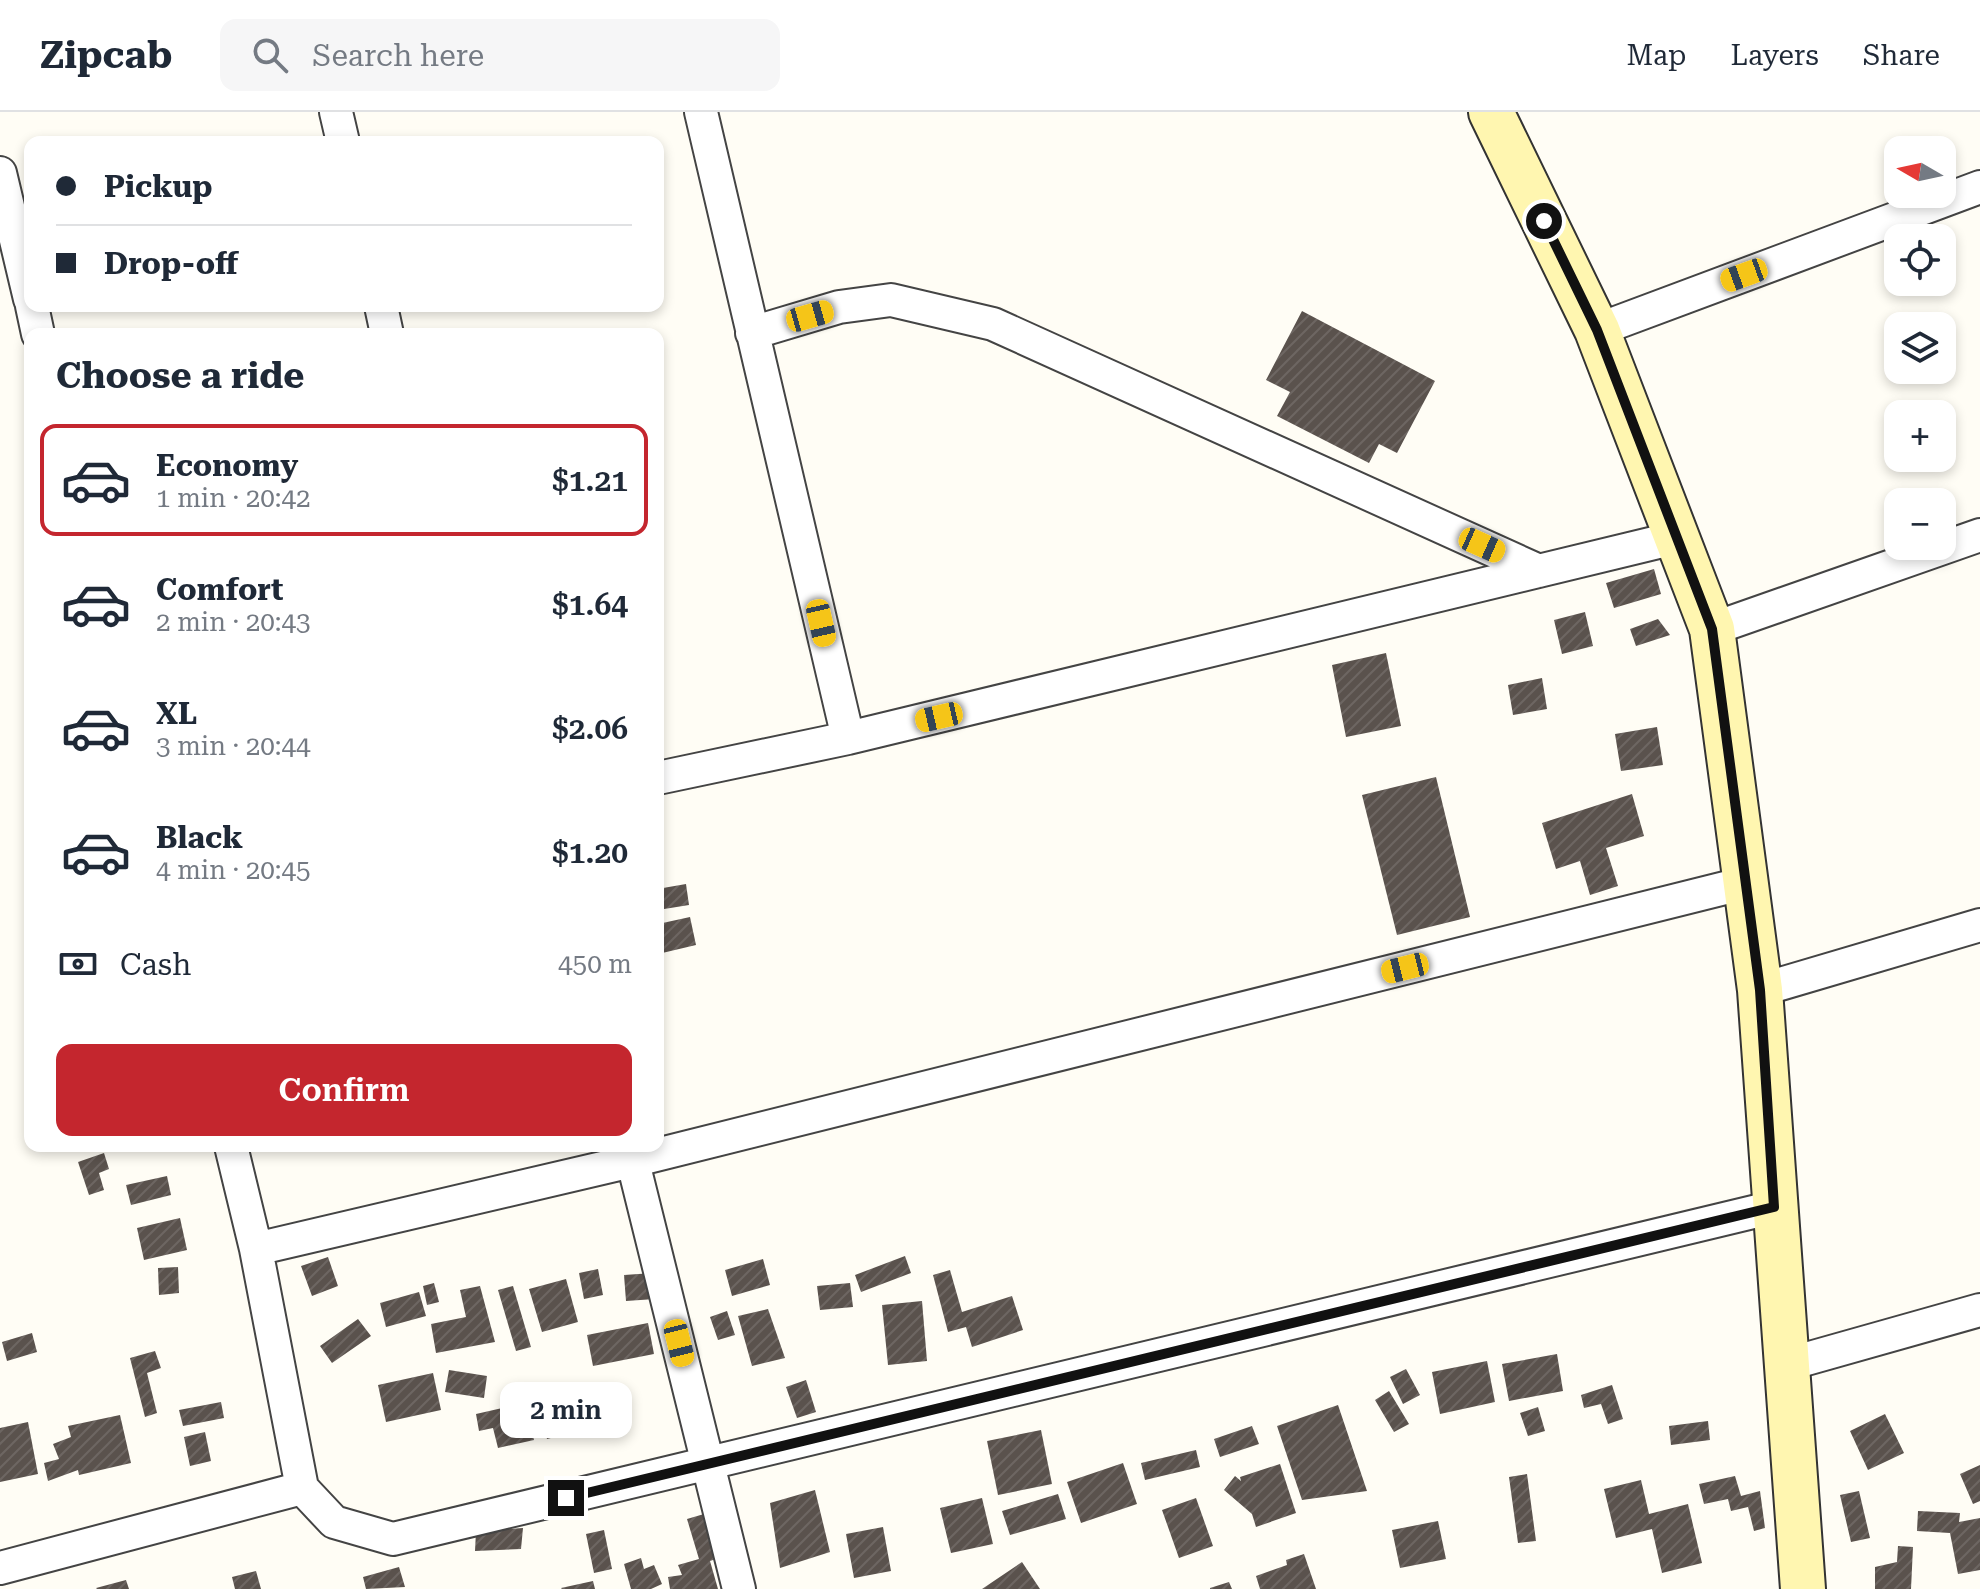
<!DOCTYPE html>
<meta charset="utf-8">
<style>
body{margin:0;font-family:"Roboto Serif",serif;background:#f6f6f7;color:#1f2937;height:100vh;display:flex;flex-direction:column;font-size:30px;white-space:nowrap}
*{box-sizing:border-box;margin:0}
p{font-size:26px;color:#747a83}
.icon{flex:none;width:44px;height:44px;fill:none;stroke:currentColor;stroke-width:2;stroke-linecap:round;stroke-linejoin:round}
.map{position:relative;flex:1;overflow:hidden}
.side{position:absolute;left:24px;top:216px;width:640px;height:824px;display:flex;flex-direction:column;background:#fff;border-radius:16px;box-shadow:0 4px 12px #0003}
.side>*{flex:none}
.top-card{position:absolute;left:24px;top:24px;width:640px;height:176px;border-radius:16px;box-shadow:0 4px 12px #0003;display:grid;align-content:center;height:176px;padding:0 32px;background:#fff}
.needle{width:52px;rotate:279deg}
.buttons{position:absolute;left:1884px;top:24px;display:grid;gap:16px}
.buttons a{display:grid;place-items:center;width:72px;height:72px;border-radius:16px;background:#fff;box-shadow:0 4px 12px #0003;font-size:40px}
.end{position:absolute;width:36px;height:36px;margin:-18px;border:10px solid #111;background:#fff;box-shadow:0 0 0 4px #fff}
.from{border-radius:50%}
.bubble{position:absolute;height:56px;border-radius:16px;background:#fff;box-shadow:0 4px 12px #0003;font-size:26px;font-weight:600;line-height:56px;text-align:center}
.car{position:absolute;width:24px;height:48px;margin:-24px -12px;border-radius:10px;box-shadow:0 0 6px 2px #0007;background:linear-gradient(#f5c518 24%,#345 0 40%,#f5c518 0 76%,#345 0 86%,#f5c518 0)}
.top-card b{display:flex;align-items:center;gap:28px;height:76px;font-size:30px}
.top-card b+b{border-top:2px solid #e0e1e3}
.top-card i{width:20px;height:20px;background:#1f2937}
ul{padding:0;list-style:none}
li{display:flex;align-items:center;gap:24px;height:112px;margin:0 16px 12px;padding:0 16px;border:4px solid transparent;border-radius:16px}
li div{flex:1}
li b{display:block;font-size:30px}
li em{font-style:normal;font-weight:600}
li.selected{border-color:#c4262e}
li>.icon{width:72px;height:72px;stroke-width:1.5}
h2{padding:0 32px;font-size:36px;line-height:96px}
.pay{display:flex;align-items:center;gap:20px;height:88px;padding:0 32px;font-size:30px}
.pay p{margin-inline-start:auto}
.button{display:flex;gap:16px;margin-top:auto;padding:16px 32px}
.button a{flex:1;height:92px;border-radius:16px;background:#c4262e;color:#fff;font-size:32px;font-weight:600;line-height:92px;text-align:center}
header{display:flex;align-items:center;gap:48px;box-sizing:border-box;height:112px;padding:0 40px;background:#fff;border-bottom:2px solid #e0e1e3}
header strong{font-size:38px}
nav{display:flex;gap:44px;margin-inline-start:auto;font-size:28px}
.search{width:560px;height:72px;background:#f6f6f7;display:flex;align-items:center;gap:20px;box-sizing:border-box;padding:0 28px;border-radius:16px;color:#747a83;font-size:30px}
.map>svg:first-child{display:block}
.building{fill:url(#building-hatch)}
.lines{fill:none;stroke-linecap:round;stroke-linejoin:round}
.street-casing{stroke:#444;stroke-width:36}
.secondary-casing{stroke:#333;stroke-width:48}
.street{stroke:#fff;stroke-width:32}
.secondary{stroke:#fff6b0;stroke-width:44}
.route{stroke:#111;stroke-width:10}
</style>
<header>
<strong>Zipcab</strong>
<div class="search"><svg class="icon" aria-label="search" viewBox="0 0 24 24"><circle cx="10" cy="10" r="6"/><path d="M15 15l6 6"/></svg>Search here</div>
<nav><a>Map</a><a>Layers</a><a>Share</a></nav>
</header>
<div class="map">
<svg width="1980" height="1477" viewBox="0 0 1980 1477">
<defs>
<pattern id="building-hatch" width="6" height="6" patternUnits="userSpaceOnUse" patternTransform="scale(2)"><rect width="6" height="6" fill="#5a524d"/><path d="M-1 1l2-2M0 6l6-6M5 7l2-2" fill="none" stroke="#6d6662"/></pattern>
</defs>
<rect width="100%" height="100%" fill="#fffdf5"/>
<path class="building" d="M1302,199L1435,269L1397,341L1379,332L1369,351L1277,304L1290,280L1266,268Z
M1654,457L1661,482L1614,496L1606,471Z
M1585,500L1593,534L1562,542L1554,508Z
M1658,507L1670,523L1636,534L1630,517Z
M1386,541L1401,614L1346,625L1332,553Z
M1542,566L1547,597L1513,603L1508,573Z
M1657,615L1663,653L1621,659L1615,622Z
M1436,665L1470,805L1397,823L1362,683Z
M1632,682L1644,724L1606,736L1618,774L1590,783L1580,749L1556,757L1542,711Z
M658,755L663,776L686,772L689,793L658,798Z
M690,805L696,833L658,842V812Z
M104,1041L109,1057L99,1061L104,1078L89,1083L78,1050Z
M167,1064L171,1083L131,1093L126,1073Z
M180,1106L187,1138L144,1148L137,1116Z
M905,1144L911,1161L861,1180L855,1163Z
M328,1145L338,1174L312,1184L301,1154Z
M763,1147L770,1173L732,1184L725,1158Z
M178,1155L179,1181L159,1183L158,1156Z
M598,1157L603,1183L584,1187L579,1161Z
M950,1158L962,1200L1012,1184L1023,1218L972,1235L966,1215L948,1220L933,1163Z
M653,1161L655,1187L626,1189L624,1163Z
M566,1167L578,1210L542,1220L529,1177Z
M434,1171L439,1190L427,1193L423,1174Z
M850,1171L853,1195L820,1198L817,1174Z
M480,1174L495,1230L436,1241L431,1212L466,1205L460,1178Z
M513,1174L531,1235L516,1239L498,1178Z
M419,1180L426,1204L386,1215L380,1191Z
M922,1189L927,1249L888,1253L882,1193Z
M768,1197L785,1246L752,1254L738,1204Z
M727,1199L735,1223L718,1228L710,1205Z
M358,1207L371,1224L332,1251L320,1234Z
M648,1211L654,1242L593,1254L587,1223Z
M32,1221L37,1240L7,1249L2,1230Z
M155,1239L161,1256L147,1261L157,1301L145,1305L130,1246Z
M1557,1242L1563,1279L1509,1289L1502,1252Z
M1487,1249L1495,1290L1440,1302L1432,1260Z
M1406,1257L1420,1283L1403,1292L1390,1265Z
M449,1258L487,1264L484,1286L445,1280Z
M433,1261L441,1298L386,1310L378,1273Z
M806,1268L816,1300L797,1306L786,1275Z
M595,1270L607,1311L547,1327L536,1287Z
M1612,1273L1623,1307L1608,1312L1601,1292L1584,1296L1581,1283Z
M1389,1279L1409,1312L1394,1320L1375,1288Z
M221,1290L224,1306L183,1314L179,1298Z
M525,1291L534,1328L498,1336L493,1316L479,1319L476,1302Z
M1338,1293L1367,1379L1302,1388L1277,1314Z
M1538,1295L1545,1319L1528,1324L1520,1301Z
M1885,1302L1904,1341L1868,1358L1850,1319Z
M120,1303L131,1351L79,1363L78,1358L48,1369L44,1351L59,1347L53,1332L71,1325L68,1314Z
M1708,1309L1710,1328L1671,1333L1669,1314Z
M28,1310L38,1362L0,1370V1316Z
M1252,1314L1259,1332L1220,1345L1214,1327Z
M1041,1318L1052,1372L998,1383L987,1329Z
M205,1320L211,1349L190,1354L184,1325Z
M1196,1338L1200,1355L1145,1368L1141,1351Z
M1123,1351L1137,1392L1081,1411L1067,1370Z
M1280,1352L1296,1401L1256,1415L1252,1402L1224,1378L1235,1364L1241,1369L1240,1365Z
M1980,1353V1389L1973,1392L1960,1362Z
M1527,1362L1536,1429L1518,1431L1509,1365Z
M1735,1364L1741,1384L1760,1379L1765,1416L1754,1419L1748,1395L1731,1399L1728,1387L1704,1392L1699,1372Z
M1641,1368L1649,1402L1688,1392L1702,1451L1662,1461L1652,1417L1616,1426L1604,1377Z
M815,1378L830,1440L780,1456L770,1391Z
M1859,1379L1870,1426L1851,1430L1840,1383Z
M1058,1382L1066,1407L1010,1423L1002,1399Z
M982,1386L993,1432L951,1441L940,1396Z
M1196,1386L1213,1434L1179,1446L1162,1398Z
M1918,1399L1960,1401L1959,1410L1980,1406V1458L1958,1462L1950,1421L1917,1419Z
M704,1402L716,1447L710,1449L718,1477H670L668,1465L682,1463L678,1453L699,1447L687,1407Z
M1438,1409L1446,1447L1400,1456L1392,1418Z
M883,1415L891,1459L854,1466L846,1422Z
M523,1416L521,1437L475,1439L476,1419Z
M604,1418L612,1457L594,1461L586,1422Z
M1898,1434L1913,1435L1911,1477H1875V1455L1897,1450Z
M1304,1442L1316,1477H1260L1256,1464L1287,1453L1286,1448Z
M641,1446L644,1457L654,1453L662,1472L651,1477H631L624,1452Z
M1022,1450L1040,1477H982Z
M399,1455L405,1475L366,1477L363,1465Z
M256,1459L261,1477H235L232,1465Z
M126,1468L129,1477H97L96,1476Z
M593,1469L595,1477H562L561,1476Z
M1229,1470L1232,1477H1210V1476Z"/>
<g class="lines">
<g class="street-casing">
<path id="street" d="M336,0L343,30
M701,0L848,626
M0,61L30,187
M32,194L38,222
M381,194L387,222
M1597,218L1980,75
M752,221L839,195L891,188L993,212L1539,459
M1712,517L1980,423
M658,666L848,626L1679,425
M1760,878L1980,813
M231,1034L256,1137L302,1376L334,1410L393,1427L1774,1095
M629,1034L739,1477
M256,1137L632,1049L1745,771
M1785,1253L1980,1198
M0,1456L302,1376"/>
</g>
<g class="secondary-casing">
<path id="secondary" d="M1491,0L1597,218L1712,517L1760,878L1803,1477"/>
</g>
<use href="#street" class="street"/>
<use href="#secondary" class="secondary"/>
</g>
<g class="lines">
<path class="route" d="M566,1386L1774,1095L1760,878L1712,517L1597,218L1544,109"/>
</g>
</svg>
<div class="buttons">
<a><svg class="needle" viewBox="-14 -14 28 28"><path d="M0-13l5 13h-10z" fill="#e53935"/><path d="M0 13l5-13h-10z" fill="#747a83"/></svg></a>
<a><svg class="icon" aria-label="locate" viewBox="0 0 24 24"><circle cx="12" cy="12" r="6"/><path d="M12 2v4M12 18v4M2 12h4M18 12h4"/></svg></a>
<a><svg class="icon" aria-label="layers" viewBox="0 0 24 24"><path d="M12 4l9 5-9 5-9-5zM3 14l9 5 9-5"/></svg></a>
<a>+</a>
<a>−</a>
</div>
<i class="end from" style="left:1544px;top:109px"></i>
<i class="end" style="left:566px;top:1386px"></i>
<div class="bubble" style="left:500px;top:1270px;width:132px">2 min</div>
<i class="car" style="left:1744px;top:163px;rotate:250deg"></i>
<i class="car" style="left:810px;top:204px;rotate:74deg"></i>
<i class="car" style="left:1482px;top:433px;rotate:114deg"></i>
<i class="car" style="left:821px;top:511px;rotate:167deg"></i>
<i class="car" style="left:939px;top:605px;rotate:257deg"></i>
<i class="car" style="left:1405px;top:856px;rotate:256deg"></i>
<i class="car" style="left:679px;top:1231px;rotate:166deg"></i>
<div class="top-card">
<b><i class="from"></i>Pickup</b>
<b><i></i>Drop-off</b>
</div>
<section class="side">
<h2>Choose a ride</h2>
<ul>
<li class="selected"><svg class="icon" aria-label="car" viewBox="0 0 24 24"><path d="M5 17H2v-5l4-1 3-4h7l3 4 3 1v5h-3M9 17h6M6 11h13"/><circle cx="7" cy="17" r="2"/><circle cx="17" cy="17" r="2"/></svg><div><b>Economy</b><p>1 min · 20:42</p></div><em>$1.21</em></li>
<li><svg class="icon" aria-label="car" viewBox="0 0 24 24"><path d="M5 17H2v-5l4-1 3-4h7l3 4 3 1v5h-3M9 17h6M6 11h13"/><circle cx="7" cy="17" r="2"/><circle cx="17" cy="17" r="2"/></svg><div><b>Comfort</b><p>2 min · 20:43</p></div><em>$1.64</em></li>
<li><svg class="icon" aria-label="car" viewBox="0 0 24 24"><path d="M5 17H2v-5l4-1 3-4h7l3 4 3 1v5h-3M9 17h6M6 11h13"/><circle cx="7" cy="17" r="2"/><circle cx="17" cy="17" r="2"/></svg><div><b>XL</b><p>3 min · 20:44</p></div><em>$2.06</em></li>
<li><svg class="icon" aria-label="car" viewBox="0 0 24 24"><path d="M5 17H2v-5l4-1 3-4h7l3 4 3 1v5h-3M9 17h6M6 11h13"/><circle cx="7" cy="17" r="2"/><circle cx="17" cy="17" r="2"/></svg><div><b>Black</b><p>4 min · 20:45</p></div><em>$1.20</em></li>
</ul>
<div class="pay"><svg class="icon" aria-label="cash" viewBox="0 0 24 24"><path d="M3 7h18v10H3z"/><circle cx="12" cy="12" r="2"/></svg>Cash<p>450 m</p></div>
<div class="button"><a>Confirm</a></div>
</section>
</div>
